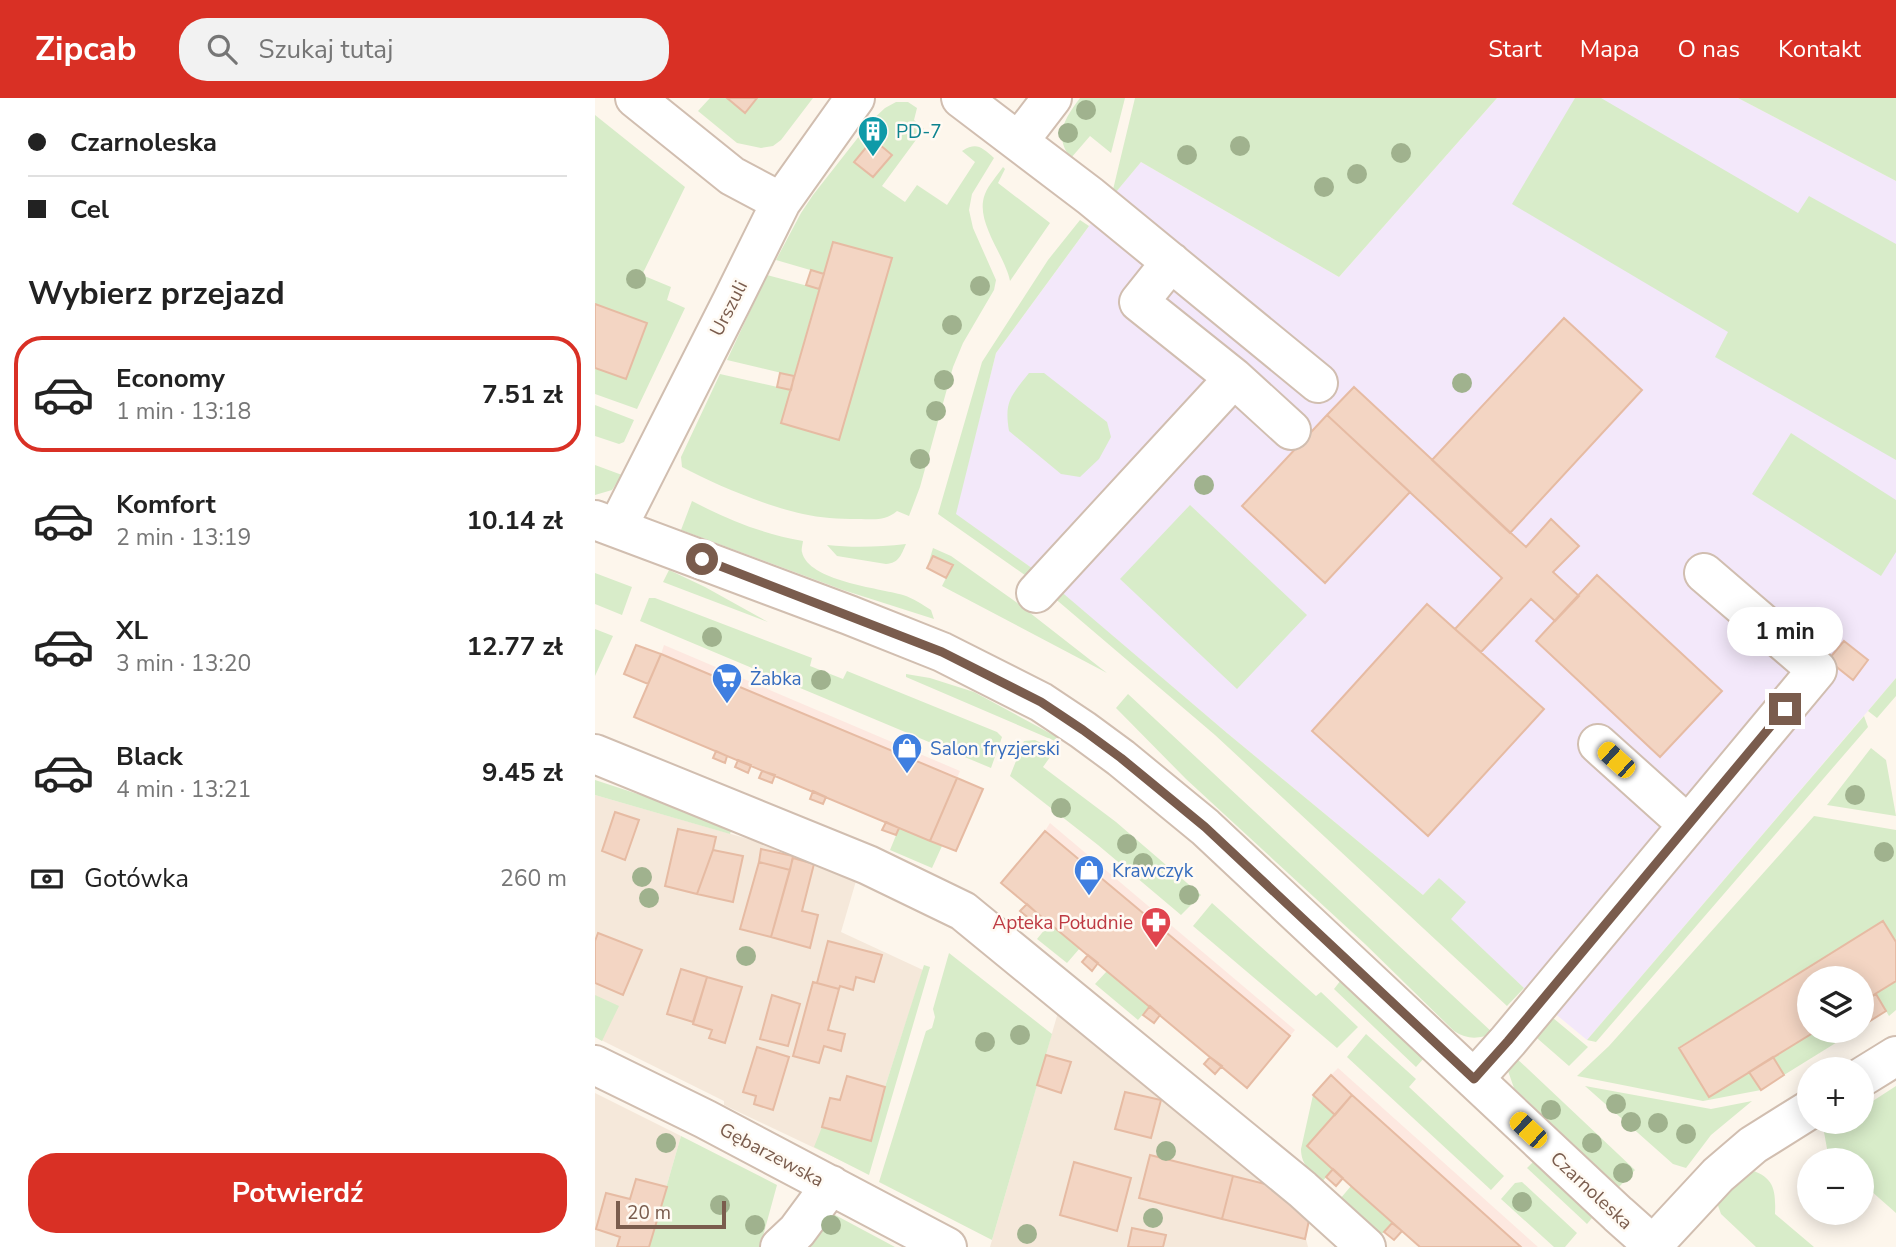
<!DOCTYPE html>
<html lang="pl">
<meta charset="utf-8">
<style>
body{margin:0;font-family:"Nunito Sans",sans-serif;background:#f2f2f2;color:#222;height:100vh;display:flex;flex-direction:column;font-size:26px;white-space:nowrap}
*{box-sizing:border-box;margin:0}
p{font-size:23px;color:#767676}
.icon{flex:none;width:38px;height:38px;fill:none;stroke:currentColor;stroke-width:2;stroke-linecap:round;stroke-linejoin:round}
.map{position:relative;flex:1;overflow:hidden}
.panel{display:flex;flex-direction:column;background:#fff;width:595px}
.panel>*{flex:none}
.guide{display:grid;align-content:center;height:154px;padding:0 28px;background:#fff}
.controls{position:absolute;left:1202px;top:868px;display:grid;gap:14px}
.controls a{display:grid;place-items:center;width:77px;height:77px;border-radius:50%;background:#fff;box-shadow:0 4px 18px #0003;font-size:35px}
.scale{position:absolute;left:21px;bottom:18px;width:110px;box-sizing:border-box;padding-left:7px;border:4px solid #7a5c4d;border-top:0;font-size:19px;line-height:24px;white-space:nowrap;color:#7a5c4d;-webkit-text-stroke:5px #fffaf3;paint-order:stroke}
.end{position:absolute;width:32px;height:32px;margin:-16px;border:9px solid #7a5c4d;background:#fff;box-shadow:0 0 0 4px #fff}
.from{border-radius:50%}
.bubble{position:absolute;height:49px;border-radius:24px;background:#fff;box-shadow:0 4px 18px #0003;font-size:23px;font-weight:700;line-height:49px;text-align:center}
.car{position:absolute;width:21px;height:42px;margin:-21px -10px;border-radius:9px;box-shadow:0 0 5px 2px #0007;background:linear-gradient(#f5c518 24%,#345 0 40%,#f5c518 0 76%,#345 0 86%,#f5c518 0)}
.guide b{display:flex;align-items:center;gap:24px;height:66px;font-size:26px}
.guide b+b{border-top:2px solid #e0e0e0}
.guide i{width:18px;height:18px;background:#222}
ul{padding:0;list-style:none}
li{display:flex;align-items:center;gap:21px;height:116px;margin:0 14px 10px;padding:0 14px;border:4px solid transparent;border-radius:28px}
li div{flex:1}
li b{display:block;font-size:26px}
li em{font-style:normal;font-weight:700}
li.selected{border-color:#d93025}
li>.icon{width:63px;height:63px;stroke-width:1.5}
h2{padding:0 28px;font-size:32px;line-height:84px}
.pay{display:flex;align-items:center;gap:18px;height:77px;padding:0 28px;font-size:26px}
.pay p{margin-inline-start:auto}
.primary-button{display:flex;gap:14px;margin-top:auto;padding:14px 28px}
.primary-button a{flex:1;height:80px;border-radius:28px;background:#d93025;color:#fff;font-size:28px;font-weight:700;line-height:80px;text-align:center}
header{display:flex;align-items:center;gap:42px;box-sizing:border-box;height:98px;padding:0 35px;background:#d93025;color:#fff}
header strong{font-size:33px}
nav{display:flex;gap:38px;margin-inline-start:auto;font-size:24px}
.search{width:490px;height:63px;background:#f2f2f2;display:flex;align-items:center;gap:18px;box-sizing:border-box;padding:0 24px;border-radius:28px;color:#767676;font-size:26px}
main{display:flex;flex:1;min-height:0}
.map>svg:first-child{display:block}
.residential{fill:#f5e8da}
.commercial{fill:#fde8e0}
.education{fill:#f3e8fa}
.green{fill:#d8ecc9}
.building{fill:#f3d5c3;stroke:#e6bba3;stroke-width:2}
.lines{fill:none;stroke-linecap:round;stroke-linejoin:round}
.minor-casing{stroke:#d1beb0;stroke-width:42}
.minor{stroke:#fff;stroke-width:38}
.tree{fill:#a0b28e}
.route{stroke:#7a5c4d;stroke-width:9}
.labels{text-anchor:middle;stroke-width:5;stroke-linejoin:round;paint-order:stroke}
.culture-label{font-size:19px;fill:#0d838f;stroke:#fffaf3;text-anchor:start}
.street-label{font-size:19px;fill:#7a5c4d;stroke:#fffaf3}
.shop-label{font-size:19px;fill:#366cbe;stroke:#fffaf3;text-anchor:start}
.health-label{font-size:19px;fill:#be3a42;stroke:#fffaf3;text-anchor:end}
</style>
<header>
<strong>Zipcab</strong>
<div class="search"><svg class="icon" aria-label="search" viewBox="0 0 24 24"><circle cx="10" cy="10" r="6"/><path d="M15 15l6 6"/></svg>Szukaj tutaj</div>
<nav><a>Start</a><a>Mapa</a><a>O nas</a><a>Kontakt</a></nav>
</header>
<main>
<section class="panel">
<div class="guide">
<b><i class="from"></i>Czarnoleska</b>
<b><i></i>Cel</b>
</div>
<h2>Wybierz przejazd</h2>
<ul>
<li class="selected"><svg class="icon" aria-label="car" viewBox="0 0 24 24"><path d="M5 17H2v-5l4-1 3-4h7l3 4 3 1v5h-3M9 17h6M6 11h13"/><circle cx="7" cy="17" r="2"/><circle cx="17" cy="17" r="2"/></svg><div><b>Economy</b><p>1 min · 13:18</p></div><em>7.51 zł</em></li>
<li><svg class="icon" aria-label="car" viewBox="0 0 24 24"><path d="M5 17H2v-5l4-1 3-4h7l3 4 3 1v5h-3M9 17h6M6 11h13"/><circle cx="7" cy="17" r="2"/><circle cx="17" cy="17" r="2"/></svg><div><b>Komfort</b><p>2 min · 13:19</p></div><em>10.14 zł</em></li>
<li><svg class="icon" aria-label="car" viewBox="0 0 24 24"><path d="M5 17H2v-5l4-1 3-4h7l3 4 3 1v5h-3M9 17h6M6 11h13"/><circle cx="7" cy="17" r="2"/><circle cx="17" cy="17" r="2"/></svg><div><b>XL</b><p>3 min · 13:20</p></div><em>12.77 zł</em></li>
<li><svg class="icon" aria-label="car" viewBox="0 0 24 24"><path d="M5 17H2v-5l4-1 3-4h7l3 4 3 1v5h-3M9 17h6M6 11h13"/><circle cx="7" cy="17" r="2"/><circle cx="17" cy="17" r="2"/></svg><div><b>Black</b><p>4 min · 13:21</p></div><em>9.45 zł</em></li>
</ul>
<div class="pay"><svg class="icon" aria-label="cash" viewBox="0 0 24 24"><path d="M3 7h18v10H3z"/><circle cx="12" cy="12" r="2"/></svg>Gotówka<p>260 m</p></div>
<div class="primary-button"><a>Potwierdź</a></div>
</section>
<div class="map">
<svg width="1301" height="1149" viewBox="0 0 1301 1149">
<rect width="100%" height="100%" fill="#fdf6ec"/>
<path class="residential" d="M0,697L192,752L261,783L246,834L328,872L290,989L266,1072L129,1007V1003L0,939Z
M464,911L716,1113L711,1141L713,1149H395Z
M0,995L86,1038L54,1149H0Z"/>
<path class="commercial" d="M69,547L365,673L362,680L66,556Z
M455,725L700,932L695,938L450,733Z
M743,970L943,1149H926L736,977Z"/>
<path class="education" d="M902,0H1143L1301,83V580L992,942L929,890L855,821L845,780L828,797L632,635L441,473L360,416L401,255L508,109L546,64L744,179Z"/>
<path class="green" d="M115,0H132L150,15L162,0H218L186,42L178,48L166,50L142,45L103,13Z
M485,0H530L516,55L495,38L476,60C458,38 470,20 485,0Z
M540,0H902L744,179L546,64L516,100Z
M980,0H1006L1203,115L1214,98L1301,146V362L1120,259L1133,234L917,106Z
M1143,0H1301V83Z
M301,4H313L322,10L319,22L329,31L287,88L310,104L322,87L352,107L380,64L367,53C382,44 386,49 399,60L377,96L374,112L378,130L401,182L399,192L368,245L358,269L325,389L314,418L302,413C289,424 278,421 262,421C244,421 225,420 208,416C171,408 121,387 87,369L86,359L125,276L196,292L186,325L244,341L296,161L239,144L229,176L181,162L206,115L218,97L276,23L290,10Z
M0,17L90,89L47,177L76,189L72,202L90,210L42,311L0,296V270L31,281L52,225L0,206Z
M408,69L410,71L403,85L455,125L415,183C410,157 379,123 390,96C394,86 402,78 408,69Z
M485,122L494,128L401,255L361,416L441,473L434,480L343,416L387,264L453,162Z
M172,177L224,191L199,278L132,262Z
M434,275H449L512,324L516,339L504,361L485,379L466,376L414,333C409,303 416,298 434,275Z
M0,307L39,322L29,344L24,346L0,338Z
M1196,335L1301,402V454L1286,478L1157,396Z
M0,367L27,377L17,392L0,397Z
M97,403C133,422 168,436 208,443C208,444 206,453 207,454C213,483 284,490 308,497C318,500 328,507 336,512L339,521L248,492L86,432Z
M595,407L712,517L642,591L525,481Z
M311,446C306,457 304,465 291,466L242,458L232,447C259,450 284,449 311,446Z
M338,450L356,458L421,504L512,575L347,488L351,480L332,470Z
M74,472L110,489L173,524L68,484Z
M0,475L37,489L27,517L0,506Z
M463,491L632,635L828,797L844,780L871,804L856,821L929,890L912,908L620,637L457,498Z
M54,500H60L217,560L215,568L248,581L252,573L402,634L407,639L396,670L45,523Z
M0,531L18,538L0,578Z
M311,576L335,580L379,594L462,639L460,643L311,579Z
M1301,580V598L1282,620L1273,613Z
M533,596L898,935C885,941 872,942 859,933L770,846L591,681L521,610Z
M1269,618L1273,629L1001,944L992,942Z
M440,642L460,652L448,669L521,724L606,797L586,817L503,747L415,678L429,643Z
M1276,650L1291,662L1301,718L1232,707Z
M0,682L52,699L55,690L139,725L135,736L0,697Z
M1219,718L1301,732V844L1288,824L1084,949L1114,998L1154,974L1166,992L1108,1003L982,978L1014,948Z
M304,730L347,748L337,770L295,752Z
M617,805L721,898L726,894L763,929L742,950L598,828Z
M455,825L485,850L472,865L442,841Z
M354,855L457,936L397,1142L284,1084L331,933L337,930L340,919L338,911Z
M329,867L335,869L274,1077L219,1049L227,1029L276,1042L290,989Z
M512,873L555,908L543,922L500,886Z
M746,882L829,960L821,969L739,891Z
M1301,883V912L1294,918L1281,896Z
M0,897L24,908L7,943L0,939Z
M952,915L993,949L974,968L935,934Z
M1221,933H1260L1189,977L1178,959Z
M771,936L821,981L814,989L909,1078L896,1092L752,959Z
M918,957L1040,1072L1024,1089L919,990L913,973Z
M990,988L1116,1011L1157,1003L1116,1037L1091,1070L1078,1066Z
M1301,988V1115L1267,1085V1062H1240L1233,1056L1229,1034L1245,1024H1267V1010Z
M718,997L740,1017L712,1048L738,1071L727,1084C716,1074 706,1067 706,1051Z
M86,1038L182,1087L165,1149H54Z
M938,1064L997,1120L992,1126L932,1070Z
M1152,1071C1179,1078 1181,1091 1180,1116L1219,1149H1161L1126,1116L1120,1099Z
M927,1084L982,1135L970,1149H959L906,1101L920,1085Z
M756,1088L797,1125L786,1137L745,1101Z
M229,1111L300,1149H205Z"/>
<path class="building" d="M132,0H162L150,15Z
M278,41L297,57L278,79L259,64Z
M238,144L297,160L244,342L186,325Z
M216,172L229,176L224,191L211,187Z
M0,206L52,225L31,281L0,270Z
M969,220L1047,292L915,435L837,362Z
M185,275L199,278L196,292L182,289Z
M759,289L931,449L956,421L984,448L958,474L984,498L960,523L936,501L886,554L860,531L907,480L732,317Z
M732,317L815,394L730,485L647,408Z
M338,458L358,467L351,480L332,470Z
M1002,477L1127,593L1065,659L941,543Z
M832,506L949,611L833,738L717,633Z
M1249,543L1273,562L1258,582L1233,562Z
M41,547L66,556L53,586L29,576Z
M66,556L362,680L335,743L39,619Z
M121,653L132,658L130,665L118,660Z
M143,662L156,667L153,675L140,669Z
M167,673L180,677L177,685L164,680Z
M362,680L388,691L361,753L335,743Z
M218,693L231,699L228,706L215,701Z
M20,714L44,722L30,762L7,753Z
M291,724L304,730L301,737L287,732Z
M83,731L121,739L118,752L102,796L70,788Z
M450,733L695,938L652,990L406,785Z
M166,751L198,758L195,772L164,764Z
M118,752L148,758L138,804L102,796Z
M198,760L219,766L207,813L223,817L215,850L176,839Z
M164,764L195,772L176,839L145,831Z
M432,806L442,815L436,822L425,813Z
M1288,823L1301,844V883L1267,904V880H1214V933H1221L1114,999L1084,950Z
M3,835L47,852L28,897L0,885V843Z
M233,843L287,857L279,884L261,879L258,892L245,888L244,891L222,885Z
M493,857L503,865L497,873L487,864Z
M86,871L112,879L98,924L72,916Z
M112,879L147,889L130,945L114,940L117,932L98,926Z
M218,884L244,891L233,932L250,936L246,953L229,948L224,965L198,958Z
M1281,896L1291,913L1267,928V904Z
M177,897L205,906L193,948L165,941Z
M555,908L565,917L559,925L548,917Z
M162,949L194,959L178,1012L159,1006L161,998L148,994Z
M451,957L476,964L466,995L442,987Z
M615,959L627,968L620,976L609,966Z
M1178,959L1189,977L1166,992L1154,974Z
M736,977L757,997L740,1017L718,997Z
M252,978L290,989L276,1043L227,1029L235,1000L245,1002Z
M530,994L566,1002L556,1040L520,1031Z
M757,997L926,1149H825L756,1088L712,1048Z
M555,1057L638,1078L627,1121L544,1100Z
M479,1064L536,1080L522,1133L465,1117Z
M738,1071L748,1080L741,1088L731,1079Z
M638,1078L694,1092L716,1113L710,1141L627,1121Z
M41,1081L72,1089L54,1149H22L25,1139L1,1131L11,1095L35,1101Z
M797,1125L807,1133L799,1142L789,1134Z
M537,1130L571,1137L568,1149H533Z"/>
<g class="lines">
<g class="minor-casing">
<path id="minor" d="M40,0L137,78L186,104
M366,0L495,98L723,285
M424,43L457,0
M576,164L544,204L639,280
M0,422L254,517L347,554L446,604L488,632L526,660L610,729L1023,1116L1060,1149
M22,430L137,203L186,104L260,0
M441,495L639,280L696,332
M1003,646L1093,727
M0,656L273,767L368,813L707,1091L771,1149
M0,967L110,1021L352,1149
M1267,979L1301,958
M879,981L913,943L1222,572L1109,475
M1058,1147L1123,1077L1158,1047L1214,1012
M185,1149L202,1133L236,1087"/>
</g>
<use href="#minor" class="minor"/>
</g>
<g class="tree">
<circle cx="491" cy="12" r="10"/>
<circle cx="473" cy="35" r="10"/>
<circle cx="645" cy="48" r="10"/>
<circle cx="806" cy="55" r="10"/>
<circle cx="592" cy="57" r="10"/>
<circle cx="762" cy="76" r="10"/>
<circle cx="729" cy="89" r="10"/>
<circle cx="41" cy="181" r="10"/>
<circle cx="385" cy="188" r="10"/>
<circle cx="357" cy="227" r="10"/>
<circle cx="349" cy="282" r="10"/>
<circle cx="867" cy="285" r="10"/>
<circle cx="341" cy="313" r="10"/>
<circle cx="325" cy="361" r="10"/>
<circle cx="609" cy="387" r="10"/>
<circle cx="117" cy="539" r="10"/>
<circle cx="226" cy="582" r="10"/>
<circle cx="1260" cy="697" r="10"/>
<circle cx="466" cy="710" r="10"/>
<circle cx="532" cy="746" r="10"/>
<circle cx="1289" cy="754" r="10"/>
<circle cx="548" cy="765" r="10"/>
<circle cx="47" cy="779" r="10"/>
<circle cx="594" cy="797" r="10"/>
<circle cx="54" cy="800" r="10"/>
<circle cx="151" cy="858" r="10"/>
<circle cx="425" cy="937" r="10"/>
<circle cx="390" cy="944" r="10"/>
<circle cx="1021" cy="1006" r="10"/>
<circle cx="956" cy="1012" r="10"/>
<circle cx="1036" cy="1024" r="10"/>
<circle cx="1063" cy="1025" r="10"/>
<circle cx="1091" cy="1036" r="10"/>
<circle cx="71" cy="1045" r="10"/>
<circle cx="997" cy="1045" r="10"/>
<circle cx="571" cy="1053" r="10"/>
<circle cx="1028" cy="1075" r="10"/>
<circle cx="927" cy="1104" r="10"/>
<circle cx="125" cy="1107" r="10"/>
<circle cx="558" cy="1120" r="10"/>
<circle cx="160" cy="1127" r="10"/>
<circle cx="236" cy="1127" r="10"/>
<circle cx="432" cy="1136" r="10"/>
</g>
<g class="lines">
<path class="route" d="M107,461L347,554L446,604L488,632L526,660L610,729L879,981L913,943L1190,611"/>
</g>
<defs>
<g id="building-pin" transform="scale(1.575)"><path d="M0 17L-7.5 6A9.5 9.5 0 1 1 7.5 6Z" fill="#0f9aa8" stroke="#fffaf3"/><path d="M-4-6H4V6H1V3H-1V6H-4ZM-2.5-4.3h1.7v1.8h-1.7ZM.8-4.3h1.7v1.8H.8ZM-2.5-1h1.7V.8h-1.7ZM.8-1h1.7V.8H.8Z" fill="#fff"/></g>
<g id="supermarket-pin" transform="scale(1.575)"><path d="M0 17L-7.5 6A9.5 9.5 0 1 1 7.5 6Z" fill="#3f7fe0" stroke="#fffaf3"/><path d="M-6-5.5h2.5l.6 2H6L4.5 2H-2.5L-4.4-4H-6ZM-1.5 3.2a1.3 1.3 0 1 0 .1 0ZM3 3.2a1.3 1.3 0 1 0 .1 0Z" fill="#fff"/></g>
<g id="shop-pin" transform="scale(1.575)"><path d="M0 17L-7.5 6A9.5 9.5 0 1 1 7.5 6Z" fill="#3f7fe0" stroke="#fffaf3"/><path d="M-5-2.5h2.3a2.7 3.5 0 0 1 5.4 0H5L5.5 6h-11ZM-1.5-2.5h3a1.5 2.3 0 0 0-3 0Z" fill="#fff"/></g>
<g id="pharmacy-pin" transform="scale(1.575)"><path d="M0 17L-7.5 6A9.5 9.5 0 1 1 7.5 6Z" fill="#e0444e" stroke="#fffaf3"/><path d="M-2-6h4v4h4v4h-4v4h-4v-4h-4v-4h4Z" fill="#fff"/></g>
</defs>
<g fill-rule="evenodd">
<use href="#building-pin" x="278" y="33"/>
<use href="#supermarket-pin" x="132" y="580"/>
<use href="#shop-pin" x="312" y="650"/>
<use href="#shop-pin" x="494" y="772"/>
<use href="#pharmacy-pin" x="561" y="824"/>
</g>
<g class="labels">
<g class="culture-label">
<text x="301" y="40">PD-7</text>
</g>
<g class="street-label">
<text transform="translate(133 210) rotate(-63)" y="7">Urszuli</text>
<text transform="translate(177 1056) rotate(28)" y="7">Gębarzewska</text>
<text transform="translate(997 1092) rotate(43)" y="7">Czarnoleska</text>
</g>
<g class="shop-label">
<text x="155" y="587">Żabka</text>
<text x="335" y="657">Salon fryzjerski</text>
<text x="517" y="779">Krawczyk</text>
</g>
<g class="health-label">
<text x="538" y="831">Apteka Południe</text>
</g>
</g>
</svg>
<div class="controls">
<a><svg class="icon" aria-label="layers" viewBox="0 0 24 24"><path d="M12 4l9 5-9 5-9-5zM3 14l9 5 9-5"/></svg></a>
<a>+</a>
<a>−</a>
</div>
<div class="scale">20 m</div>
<i class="end from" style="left:107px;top:461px"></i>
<i class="end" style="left:1190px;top:611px"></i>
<div class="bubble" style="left:1132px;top:509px;width:116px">1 min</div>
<i class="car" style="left:1021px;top:662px;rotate:312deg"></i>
<i class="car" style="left:933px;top:1032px;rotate:313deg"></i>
</div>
</main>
